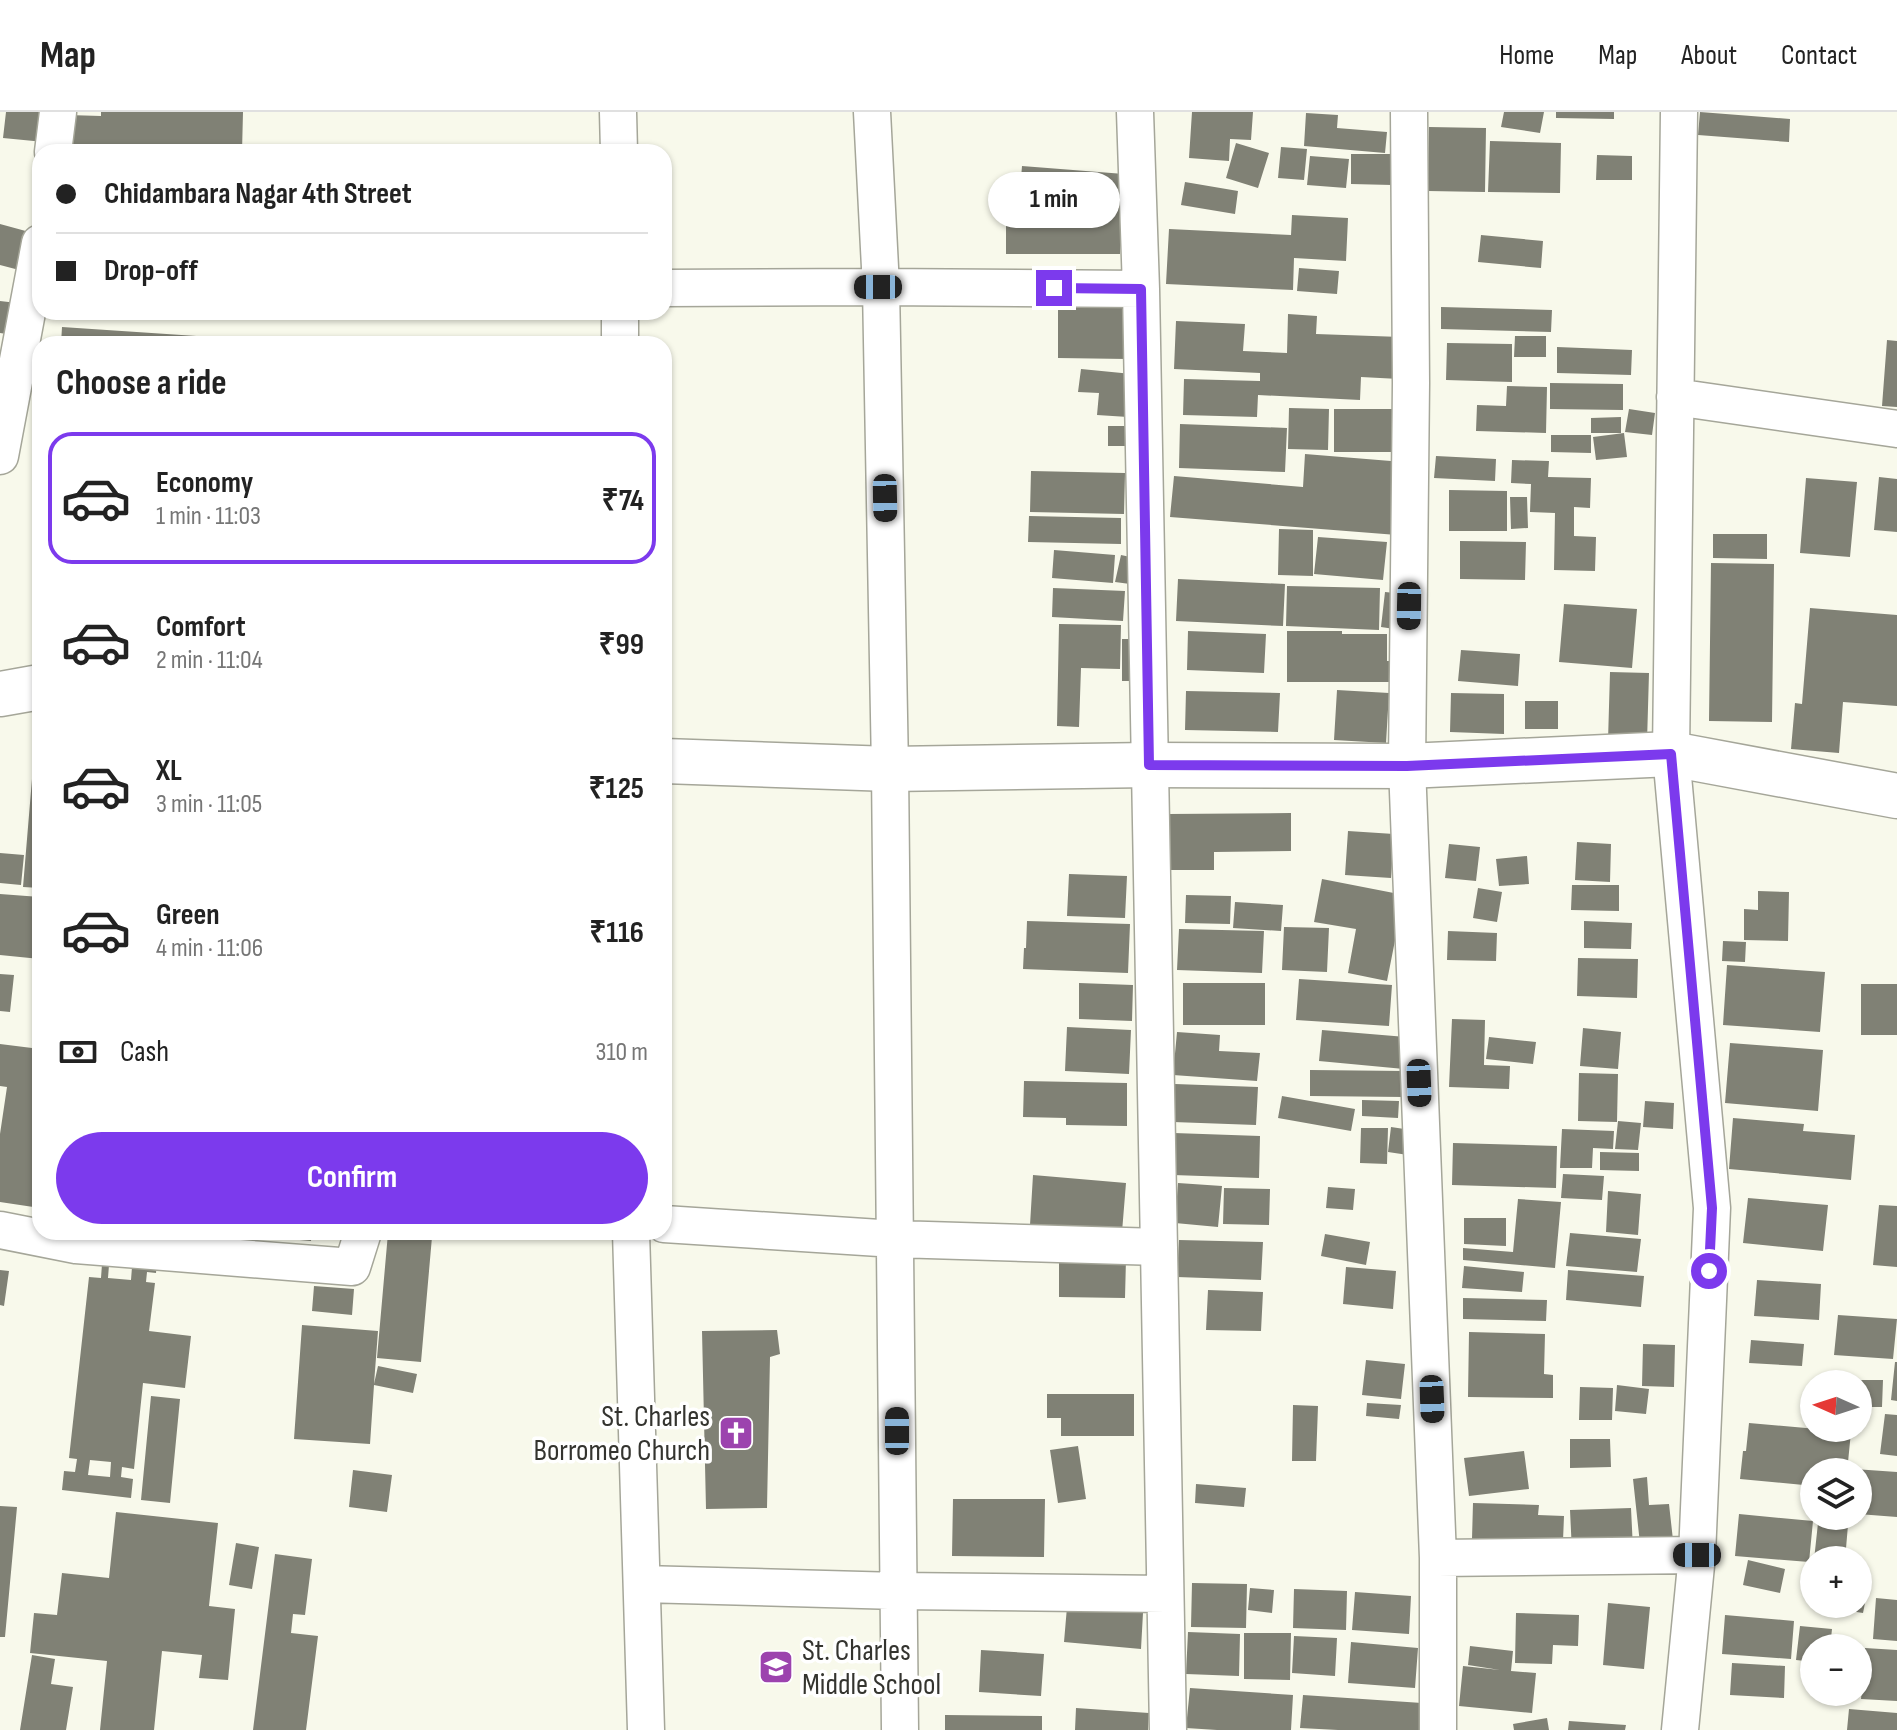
<!DOCTYPE html>
<meta charset="utf-8">
<style>
body{margin:0;font-family:"Sofia Sans Condensed",sans-serif;background:#f6f6f6;color:#222;height:100vh;display:flex;flex-direction:column;font-size:30px;white-space:nowrap}
*{box-sizing:border-box;margin:0}
p{font-size:26px;color:#767676}
.icon{flex:none;width:44px;height:44px;fill:none;stroke:currentColor;stroke-width:2;stroke-linecap:round;stroke-linejoin:round}
.map{position:relative;flex:1;overflow:hidden}
.side{position:absolute;left:32px;top:224px;width:640px;height:904px;display:flex;flex-direction:column;background:#fff;border-radius:24px;box-shadow:0 2px 6px #0004}
.side>*{flex:none}
.hud{position:absolute;left:32px;top:32px;width:640px;height:176px;border-radius:24px;box-shadow:0 2px 6px #0004;display:grid;align-content:center;height:176px;padding:0 24px;background:#fff}
.needle{width:52px;rotate:273deg}
.tools{position:absolute;left:1800px;top:1258px;display:grid;gap:16px}
.tools a{display:grid;place-items:center;width:72px;height:72px;border-radius:50%;background:#fff;box-shadow:0 2px 6px #0004;font-size:40px}
.end{position:absolute;width:36px;height:36px;margin:-18px;border:10px solid #7c3aed;background:#fff;box-shadow:0 0 0 4px #fff}
.from{border-radius:50%}
.bubble{position:absolute;height:56px;border-radius:28px;background:#fff;box-shadow:0 2px 6px #0004;font-size:26px;font-weight:700;line-height:56px;text-align:center}
.car{position:absolute;width:24px;height:48px;margin:-24px -12px;border-radius:10px;box-shadow:0 0 6px 2px #0007;background:linear-gradient(#222 24%,#8ab4d8 0 40%,#222 0 76%,#8ab4d8 0 86%,#222 0)}
.hud b{display:flex;align-items:center;gap:28px;height:76px;font-size:30px}
.hud b+b{border-top:2px solid #e0e0e0}
.hud i{width:20px;height:20px;background:#222}
ul{padding:0;list-style:none}
li{display:flex;align-items:center;gap:24px;height:132px;margin:0 16px 12px;padding:0 8px;border:4px solid transparent;border-radius:24px}
li div{flex:1}
li b{display:block;font-size:30px}
li em{font-style:normal;font-weight:700}
li.on{border-color:#7c3aed}
li>.icon{width:72px;height:72px;stroke-width:1.5}
h2{padding:0 24px;font-size:36px;line-height:96px}
.pay{display:flex;align-items:center;gap:20px;height:88px;padding:0 24px;font-size:30px}
.pay p{margin-inline-start:auto}
.primary-button{display:flex;gap:16px;margin-top:auto;padding:16px 24px}
.primary-button a{flex:1;height:92px;border-radius:48px;background:#7c3aed;color:#fff;font-size:32px;font-weight:700;line-height:92px;text-align:center}
header{display:flex;align-items:center;gap:48px;box-sizing:border-box;height:112px;padding:0 40px;background:#fff;border-bottom:2px solid #e0e0e0}
header strong{font-size:38px}
nav{display:flex;gap:44px;margin-inline-start:auto;font-size:28px}
.map>svg:first-child{display:block}
.building{fill:#808175;fill-rule:evenodd}
.lines{fill:none;stroke-linecap:round;stroke-linejoin:round}
.minor-casing{stroke:#a5a699;stroke-width:39}
.tertiary-casing{stroke:#a5a699;stroke-width:47}
.minor{stroke:#fff;stroke-width:36}
.tertiary{stroke:#fff;stroke-width:44}
.route{stroke:#7c3aed;stroke-width:10}
.labels{text-anchor:middle;stroke-width:7;stroke-linejoin:round;paint-order:stroke}
.poi-label{font-size:30px;fill:#34342f;stroke:#fff;text-anchor:end}
</style>
<header>
<strong>Map</strong>
<nav><a>Home</a><a>Map</a><a>About</a><a>Contact</a></nav>
</header>
<div class="map">
<svg width="1897" height="1618" viewBox="0 0 1897 1618">
<rect width="100%" height="100%" fill="#f8f9eb"/>
<path class="building" d="M6,0H48L44,30L3,26Z
M101,0H243L242,40H67L68,3L101,4Z
M1192,0H1253L1251,28L1230,27L1229,49L1189,46Z
M1504,0H1544L1540,21L1501,15Z
M1556,0H1614V7L1556,6Z
M1700,0L1790,7L1789,30L1698,23Z
M1306,1L1338,3L1337,16L1387,20L1385,41L1304,34Z
M1429,15L1486,16L1485,80L1428,79Z
M1490,29L1561,31L1560,81L1488,80Z
M1236,31L1269,41L1258,76L1226,66Z
M1281,35L1307,37L1304,68L1278,66Z
M1351,42H1392V73L1351,72Z
M1597,43L1632,44V68H1596Z
M1310,44L1349,47L1346,76L1307,73Z
M1022,54L1124,62L1122,88L1020,79Z
M1185,70L1238,79L1235,102L1181,93Z
M1006,95L1121,96L1120,142H1006Z
M1292,103L1348,106L1346,149L1294,146L1293,178L1166,172L1169,117L1291,123Z
M0,112L33,121L23,159L0,153Z
M1481,123L1543,129L1541,156L1478,150Z
M1299,156L1339,159L1337,182L1297,179Z
M1058,185H1128L1127,247L1058,246Z
M0,189L17,191L14,223L0,221Z
M1441,195L1552,198L1551,220L1441,217Z
M1288,202L1317,204L1316,222L1401,225L1399,267L1361,265L1360,288L1258,283L1257,305L1183,303L1184,267L1260,269V261L1174,257L1176,209L1245,212L1243,239L1287,241Z
M62,215L286,230V232H61Z
M1515,224H1546V245H1514Z
M1887,228L1897,229V295L1882,294Z
M1447,231L1512,232V270L1446,268Z
M1557,235L1632,238L1631,263L1557,261Z
M1081,257L1132,262L1128,305L1097,303L1099,281L1078,280Z
M1550,271L1623,272V298L1550,297Z
M1507,274L1547,275L1546,321L1476,319L1477,293L1506,294Z
M1289,296L1329,297L1328,338L1288,337Z
M1334,297H1399V340H1334Z
M1629,297L1655,301L1652,323L1625,320Z
M1621,305V321H1591V306Z
M1180,312L1287,316L1285,360L1179,356Z
M1108,314H1125V334H1108Z
M1624,321L1627,345L1596,348L1593,325Z
M1551,323H1591V341L1551,340Z
M1305,342L1403,350L1397,423L1170,405L1174,364L1303,375Z
M1436,344L1496,347L1495,369L1434,366Z
M1512,348L1549,349L1548,365L1591,366L1590,396L1574,395V424L1596,425L1595,459L1554,458L1555,401L1530,400L1531,372L1511,371Z
M1031,359L1125,361L1124,402L1030,400Z
M1879,365L1897,367V420L1874,418Z
M1806,366L1857,370L1850,445L1800,441Z
M1449,378L1507,379V419H1449Z
M1510,385H1527L1528,416L1511,417Z
M1029,404L1121,406V432L1028,430Z
M1279,417L1313,418V464L1278,463Z
M1713,422H1767V447L1713,446Z
M1318,425L1387,430L1383,468L1314,462Z
M1460,429L1526,430L1525,468L1460,467Z
M1054,438L1115,443L1113,471L1052,466Z
M1121,443L1135,446L1130,472L1115,470Z
M1711,451L1774,452L1772,610L1709,609Z
M1178,467L1285,472L1283,514L1176,509Z
M1287,474L1380,476L1379,518L1286,514Z
M1053,476L1125,479L1123,509L1052,505Z
M1385,480L1405,482L1401,518L1381,515Z
M1564,492L1637,497L1632,556L1559,550Z
M1810,496L1897,503V594L1843,590L1839,641L1791,637L1795,591L1802,592Z
M1059,512L1121,513L1120,557L1081,556L1079,615L1057,614Z
M1188,519L1266,522L1264,561L1187,558Z
M1287,519H1342V522H1387V549H1402V570H1287Z
M1122,527H1144V569H1122Z
M1461,538L1520,542L1518,574L1458,569Z
M1610,560L1649,561L1647,630L1608,629Z
M1337,578L1389,581L1386,631L1334,628Z
M1186,579L1280,581L1278,620L1185,618Z
M1451,581L1504,582V622L1450,620Z
M1525,589H1558V617H1525Z
M32,667L40,668V776L23,775Z
M1291,701V739L1214,740V758H1169L1168,702Z
M1348,719L1394,722L1391,766L1345,763Z
M1577,730L1611,732L1610,770L1575,768Z
M1449,732L1480,735L1476,769L1445,766Z
M0,741L24,743L21,773L0,771Z
M1527,744L1529,772L1499,774L1496,747Z
M1069,762L1127,764L1125,806L1067,804Z
M1322,767L1404,783L1387,869L1348,861L1356,817L1314,810Z
M1572,773H1619V799L1571,798Z
M1478,776L1502,780L1497,810L1473,806Z
M1758,779L1789,780L1788,829L1744,828V797L1758,798Z
M0,782L40,785V847L0,843Z
M1186,783L1231,784L1230,812L1185,811Z
M1235,790L1283,793L1281,819L1233,816Z
M1027,809L1130,812L1128,861L1023,857L1024,836H1026Z
M1584,809L1632,811L1631,837L1584,836Z
M1284,815L1329,816L1327,860L1282,858Z
M1179,817L1264,819L1262,861L1177,858Z
M1448,819L1497,821L1496,849L1447,848Z
M1723,829L1746,830L1745,850L1722,849Z
M1578,846L1638,847L1637,886L1577,884Z
M1727,853L1825,860L1820,920L1723,913Z
M0,862L14,863L10,900L0,899Z
M1299,867L1392,873L1389,914L1296,908Z
M1079,871L1133,873L1132,909L1079,907Z
M1183,871H1265V913H1183Z
M1861,872H1897V923H1861Z
M1452,907L1485,908L1484,953L1510,954L1509,977L1449,975Z
M1067,915L1131,918L1129,962L1065,959Z
M1583,916L1621,920L1618,957L1580,954Z
M1322,918L1406,925L1404,957L1319,949Z
M1177,920L1220,923L1219,939L1260,941L1257,969L1173,963Z
M1489,925L1536,930L1533,952L1486,947Z
M1730,931L1823,938L1818,999L1725,991Z
M0,932L40,937V1096L0,1090V1022L7,975L0,974Z
M1310,958L1404,959V985L1310,984Z
M1579,961L1618,962L1617,1010L1578,1009Z
M1024,969L1127,971V1014L1066,1013V1006L1023,1005Z
M1175,972L1258,975L1256,1013L1173,1010Z
M1282,984L1355,997L1351,1019L1278,1006Z
M1362,988L1399,989L1398,1006L1362,1004Z
M1645,989L1674,991L1673,1017L1643,1015Z
M1733,1006L1804,1012L1803,1019L1855,1023L1851,1068L1729,1057Z
M1618,1009L1641,1011L1638,1038L1615,1037Z
M1391,1015L1411,1018L1408,1043L1388,1040Z
M1361,1016H1388L1387,1052L1360,1051Z
M1562,1017L1614,1019L1613,1037L1593,1036L1592,1056H1560Z
M1174,1021L1260,1024L1259,1066L1173,1063Z
M1453,1031L1557,1034L1556,1076L1452,1073Z
M1600,1040L1639,1041V1059L1600,1058Z
M1563,1062L1604,1064L1602,1088L1561,1086Z
M1033,1063L1126,1071L1122,1120L1030,1113Z
M1178,1071L1222,1074L1218,1115L1175,1111Z
M1328,1075L1355,1077L1353,1098L1326,1096Z
M1224,1076L1270,1077L1269,1113L1223,1112Z
M1608,1079L1641,1082L1638,1123L1606,1120Z
M1748,1086L1828,1093L1823,1139L1743,1131Z
M1518,1087L1561,1090L1555,1156L1463,1148V1136L1513,1140Z
M1879,1093L1897,1094V1155L1873,1153Z
M1464,1106H1506V1134L1464,1132Z
M244,1120H312L311,1129L244,1123Z
M388,1121L432,1125L421,1250L377,1246Z
M1570,1121L1641,1127L1637,1160L1566,1154Z
M1325,1122L1370,1130L1366,1153L1321,1144Z
M1179,1128L1263,1130L1261,1168L1177,1165Z
M158,1140L156,1161L147,1160L146,1170L155,1171L149,1219L191,1224L185,1276L143,1271L134,1357L122,1355L121,1365L133,1367L131,1386L62,1378L64,1359L75,1360L77,1347L69,1346L89,1165L101,1166L102,1152ZM109,1153L132,1155L131,1168L108,1166ZM90,1348L111,1350L110,1365L88,1363Z
M1059,1145L1126,1147L1125,1186L1059,1185Z
M1464,1154L1524,1160L1522,1180L1462,1176Z
M1346,1155L1396,1159L1393,1197L1343,1192Z
M0,1158L9,1159L4,1194L0,1193Z
M1568,1158L1644,1164L1641,1195L1566,1188Z
M1757,1168L1821,1172L1819,1208L1754,1204Z
M314,1174L354,1177L352,1203L312,1199Z
M1208,1178L1263,1180L1261,1219L1206,1218Z
M1463,1186L1547,1188L1546,1209L1463,1207Z
M1838,1203L1897,1207L1893,1247L1834,1243Z
M302,1213L378,1219L374,1272L378,1254L417,1262L413,1281L374,1273L370,1332L294,1327Z
M777,1218L780,1242L770,1245L767,1396L706,1397L702,1219Z
M1469,1220L1545,1222L1544,1262L1553,1263V1286L1468,1285Z
M1751,1228L1804,1232L1802,1254L1749,1251Z
M1643,1232L1675,1233L1674,1275L1642,1274Z
M1366,1248L1405,1252L1401,1287L1362,1283Z
M1895,1250H1897V1289L1891,1288Z
M1856,1268H1883L1882,1295H1858V1272H1856Z
M1617,1273L1649,1277L1646,1302L1615,1299Z
M1580,1275L1613,1276L1612,1308H1579Z
M1047,1282H1134V1324H1061V1306H1047Z
M151,1284L180,1287L170,1391L141,1388Z
M1367,1291L1401,1293L1399,1307L1366,1304Z
M1293,1293L1318,1294L1316,1349H1292Z
M1885,1302L1897,1303V1344L1880,1342Z
M1749,1311L1851,1320L1847,1360H1814V1374L1740,1367L1743,1339H1746Z
M1570,1327H1610L1611,1355L1570,1356Z
M1078,1334L1086,1387L1058,1391L1050,1338Z
M1524,1339L1529,1377L1469,1384L1464,1346Z
M1854,1357L1897,1360V1405L1858,1402V1360H1854Z
M353,1358L392,1363L387,1400L349,1395Z
M1647,1365L1649,1393L1669,1392L1674,1437L1641,1441L1633,1367Z
M1196,1372L1246,1376L1244,1395L1195,1391Z
M1809,1380L1814,1381V1401L1807,1400Z
M953,1387H1045L1044,1445L952,1444Z
M1473,1391L1539,1393L1538,1403L1564,1404L1563,1429L1472,1427Z
M0,1394L17,1395L5,1525H0Z
M1631,1396L1633,1437L1572,1440L1570,1398Z
M116,1400L218,1411L209,1494L235,1497L228,1568L199,1566L202,1543L162,1539L154,1618H100L107,1549L30,1541L34,1501L57,1503L62,1461L109,1466Z
M1739,1402L1813,1409L1809,1450L1735,1444Z
M1818,1411L1848,1413L1845,1448H1814Z
M236,1431L259,1435L252,1477L229,1473Z
M275,1442L312,1447L305,1503L293,1502L291,1521L318,1524L306,1618H253Z
M1748,1448L1785,1457L1780,1481L1743,1473Z
M1858,1469L1869,1471L1863,1501L1831,1496L1832,1492H1858Z
M1192,1471L1247,1472L1246,1516L1191,1515Z
M1250,1476L1274,1478L1272,1501L1248,1498Z
M1294,1477L1347,1479L1346,1518L1293,1516Z
M1355,1480L1411,1484L1409,1522L1352,1518Z
M1876,1486L1897,1488V1529L1873,1527Z
M1608,1491L1650,1495L1644,1557L1603,1553Z
M1067,1495L1143,1501L1141,1537L1064,1530Z
M1516,1501L1579,1503L1578,1534L1553,1533L1552,1552L1515,1551Z
M1725,1503L1794,1509L1791,1547L1722,1542Z
M1800,1514L1832,1517L1830,1536H1814V1550L1796,1548Z
M1188,1520L1240,1522L1239,1564L1186,1562Z
M1244,1521H1291L1290,1568L1244,1567Z
M1294,1524L1337,1526L1335,1564L1292,1561Z
M1351,1530L1418,1536L1415,1576L1348,1571Z
M1470,1534L1513,1539L1511,1559L1536,1561L1532,1601L1459,1594L1463,1554L1500,1558L1468,1553Z
M1865,1536L1897,1538V1589L1861,1587Z
M981,1538L1044,1542L1041,1584L979,1580Z
M32,1543L55,1547L51,1572L73,1575L66,1618H20Z
M1732,1551L1785,1554L1784,1586L1730,1583Z
M1190,1576L1293,1583L1291,1618H1217L1186,1616Z
M1303,1583L1422,1591L1420,1618H1338L1300,1616Z
M1076,1596L1149,1601L1148,1618H1075Z
M1849,1597L1897,1601V1618H1847Z
M945,1603L1042,1604V1618H945Z
M1547,1606L1549,1618H1514L1513,1612Z
M1569,1609L1626,1613L1625,1618H1568Z"/>
<g class="lines">
<g class="minor-casing">
<path id="minor" d="M618,0L619,40
M872,0L881,175L890,657L900,1618
M1135,0L1141,177L1168,1618
M1409,0L1411,271L1407,654L1438,1446V1618
M1679,0L1671,642L1712,1096L1697,1443L1680,1618
M53,40L58,0
M664,176L878,175L1141,177
M620,232V200
M1675,285L1897,317
M0,344L40,131
M664,1112L895,1127L1159,1135
M0,1118L76,1133L352,1155L363,1120
M631,1120L646,1618
M1438,1446L1697,1443
M642,1472L898,1479L1165,1482"/>
</g>
<g class="tertiary-casing">
<path id="tertiary" d="M0,582L40,575
M664,649L890,657L1149,653L1407,654L1671,642L1897,684"/>
</g>
<use href="#minor" class="minor"/>
<use href="#tertiary" class="tertiary"/>
</g>
<g class="lines">
<path class="route" d="M1054,176L1141,177L1149,653L1407,654L1671,642L1712,1096L1709,1159"/>
</g>
<defs>
<g id="church-square" transform="scale(1.8)"><rect x="-9" y="-9" width="18" height="18" rx="4" fill="#9c43ae" stroke="#fff"/><path d="M-1.2-6h2.4v3.5h3.3v2.4h-3.3V6h-2.4V-.1h-3.3v-2.4h3.3Z" fill="#fff"/></g>
<g id="school-square" transform="scale(1.8)"><rect x="-9" y="-9" width="18" height="18" rx="4" fill="#9c43ae" stroke="#fff"/><path d="M0-5L7-2L0 1L-7-2ZM-4 1L0 2.5L4 1V4Q0 6-4 4Z" fill="#fff"/></g>
</defs>
<g fill-rule="evenodd">
<use href="#church-square" x="736" y="1321"/>
<use href="#school-square" x="776" y="1555"/>
</g>
<g class="labels">
<g class="poi-label">
<text x="710" y="1314">St. Charles<tspan x="710" dy="34">Borromeo Church</tspan></text>
<text x="802" y="1548" text-anchor="start">St. Charles<tspan x="802" dy="34">Middle School</tspan></text>
</g>
</g>
</svg>
<div class="tools">
<a><svg class="needle" viewBox="-14 -14 28 28"><path d="M0-13l5 13h-10z" fill="#e53935"/><path d="M0 13l5-13h-10z" fill="#767676"/></svg></a>
<a><svg class="icon" aria-label="layers" viewBox="0 0 24 24"><path d="M12 4l9 5-9 5-9-5zM3 14l9 5 9-5"/></svg></a>
<a>+</a>
<a>−</a>
</div>
<i class="end from" style="left:1709px;top:1159px"></i>
<i class="end" style="left:1054px;top:176px"></i>
<div class="bubble" style="left:988px;top:60px;width:132px">1 min</div>
<i class="car" style="left:878px;top:175px;rotate:270deg"></i>
<i class="car" style="left:885px;top:386px;rotate:179deg"></i>
<i class="car" style="left:1409px;top:494px;rotate:181deg"></i>
<i class="car" style="left:1419px;top:971px;rotate:178deg"></i>
<i class="car" style="left:1432px;top:1287px;rotate:178deg"></i>
<i class="car" style="left:897px;top:1319px;rotate:0deg"></i>
<i class="car" style="left:1697px;top:1443px;rotate:270deg"></i>
<div class="hud">
<b><i class="from"></i>Chidambara Nagar 4th Street</b>
<b><i></i>Drop-off</b>
</div>
<section class="side">
<h2>Choose a ride</h2>
<ul>
<li class="on"><svg class="icon" aria-label="car" viewBox="0 0 24 24"><path d="M5 17H2v-5l4-1 3-4h7l3 4 3 1v5h-3M9 17h6M6 11h13"/><circle cx="7" cy="17" r="2"/><circle cx="17" cy="17" r="2"/></svg><div><b>Economy</b><p>1 min · 11:03</p></div><em>₹74</em></li>
<li><svg class="icon" aria-label="car" viewBox="0 0 24 24"><path d="M5 17H2v-5l4-1 3-4h7l3 4 3 1v5h-3M9 17h6M6 11h13"/><circle cx="7" cy="17" r="2"/><circle cx="17" cy="17" r="2"/></svg><div><b>Comfort</b><p>2 min · 11:04</p></div><em>₹99</em></li>
<li><svg class="icon" aria-label="car" viewBox="0 0 24 24"><path d="M5 17H2v-5l4-1 3-4h7l3 4 3 1v5h-3M9 17h6M6 11h13"/><circle cx="7" cy="17" r="2"/><circle cx="17" cy="17" r="2"/></svg><div><b>XL</b><p>3 min · 11:05</p></div><em>₹125</em></li>
<li><svg class="icon" aria-label="car" viewBox="0 0 24 24"><path d="M5 17H2v-5l4-1 3-4h7l3 4 3 1v5h-3M9 17h6M6 11h13"/><circle cx="7" cy="17" r="2"/><circle cx="17" cy="17" r="2"/></svg><div><b>Green</b><p>4 min · 11:06</p></div><em>₹116</em></li>
</ul>
<div class="pay"><svg class="icon" aria-label="cash" viewBox="0 0 24 24"><path d="M3 7h18v10H3z"/><circle cx="12" cy="12" r="2"/></svg>Cash<p>310 m</p></div>
<div class="primary-button"><a>Confirm</a></div>
</section>
</div>
